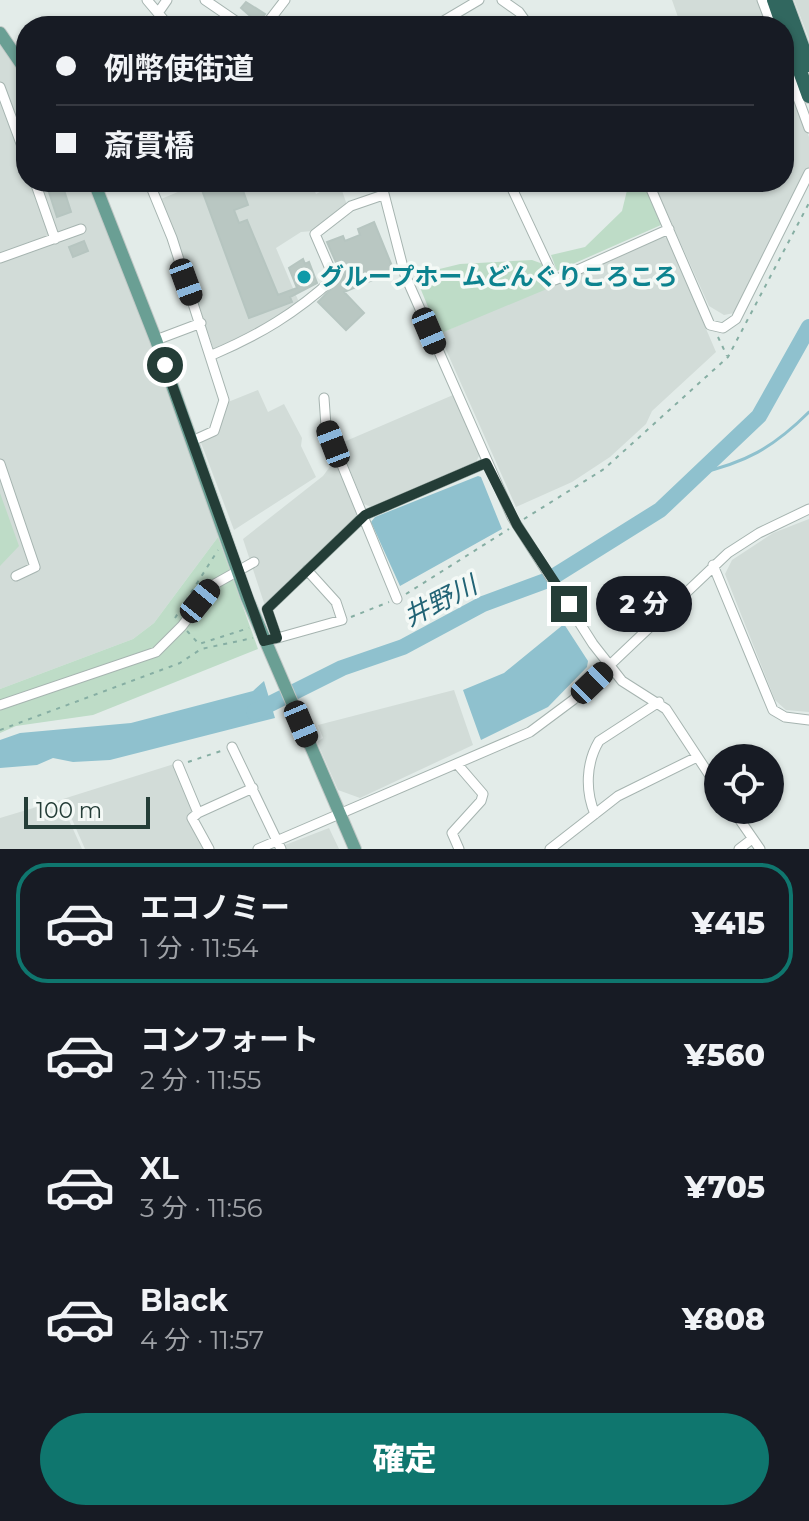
<!DOCTYPE html>
<html lang="ja">
<meta charset="utf-8">
<style>
body{margin:0;font-family:Montserrat,"Noto Sans JP",sans-serif;background:#20242c;color:#f1f3f6;height:100vh;display:flex;flex-direction:column;font-size:30px;white-space:nowrap}
*{box-sizing:border-box;margin:0}
p{font-size:26px;color:#9ea1a6}
.icon{flex:none;width:44px;height:44px;fill:none;stroke:currentColor;stroke-width:2;stroke-linecap:round;stroke-linejoin:round}
.map{position:relative;height:849px;overflow:hidden}
.side{display:flex;flex-direction:column;background:#171b24;flex:1}
.side>*{flex:none}
.top-card{position:absolute;left:16px;top:16px;width:778px;height:176px;border-radius:32px;box-shadow:0 2px 6px #0004;display:grid;align-content:center;height:176px;padding:0 40px;background:#171b24}
.tools{position:absolute;left:704px;top:744px;display:grid;gap:16px}
.tools a{display:grid;place-items:center;width:80px;height:80px;border-radius:50%;background:#171b24;box-shadow:0 2px 6px #0004;font-size:40px}
.scale{position:absolute;left:24px;bottom:20px;width:126px;box-sizing:border-box;padding-left:8px;border:4px solid #243d37;border-top:0;font-size:22px;line-height:28px;white-space:nowrap;color:#243d37;-webkit-text-stroke:6px #f4f9f6;paint-order:stroke}
.end{position:absolute;width:36px;height:36px;margin:-18px;border:10px solid #243d37;background:#fff;box-shadow:0 0 0 4px #fff}
.from{border-radius:50%}
.bubble{position:absolute;height:56px;border-radius:28px;background:#171b24;box-shadow:0 2px 6px #0004;font-size:26px;font-weight:800;line-height:56px;text-align:center}
.car{position:absolute;width:24px;height:48px;margin:-24px -12px;border-radius:10px;box-shadow:0 0 6px 2px #0007;background:linear-gradient(#222 24%,#8ab4d8 0 40%,#222 0 76%,#8ab4d8 0 86%,#222 0)}
.top-card b{display:flex;align-items:center;gap:28px;height:76px;font-size:30px}
.top-card b+b{border-top:2px solid #363941}
.top-card i{width:20px;height:20px;background:#f1f3f6}
ul{padding:14px 0 0;list-style:none}
li{display:flex;align-items:center;gap:24px;height:120px;margin:0 16px 12px;padding:0 24px;border:4px solid transparent;border-radius:32px}
li div{flex:1}
li b{display:block;font-size:30px}
li em{font-style:normal;font-weight:800}
li.current{border-color:#0f766e}
li>.icon{width:72px;height:72px;stroke-width:1.5}
.cta{display:flex;gap:16px;margin-top:auto;padding:16px 40px}
.cta a{flex:1;height:92px;border-radius:48px;background:#0f766e;color:#fff;font-size:32px;font-weight:800;line-height:92px;text-align:center}
.map>svg:first-child{display:block}
.built{fill:#d2dcd8}
.green{fill:#bedcc7}
.water{fill:#8fc1ce}
.lines{fill:none;stroke-linecap:round;stroke-linejoin:round}
.stream{stroke:#8fc1ce;stroke-width:3}
.river{stroke:#8fc1ce;stroke-width:16}
.building{fill:#b9c7c2;stroke:#b6c5c0;stroke-width:2}
.minor-casing{stroke:#a6b4b0;stroke-width:11}
.major-casing{stroke:#c2c9c7;stroke-width:14}
.highway-casing{stroke:#c2c9c7;stroke-width:16}
.path{stroke:#86aea3;stroke-width:2;stroke-dasharray:4 6;stroke-linecap:butt}
.minor{stroke:#fff;stroke-width:9}
.major{stroke:#6a9f94;stroke-width:12}
.highway{stroke:#31675f;stroke-width:14}
.route{stroke:#243d37;stroke-width:10}
.culture-dot{fill:#0f9aa8;stroke:#f4f9f6;stroke-width:3}
.labels{text-anchor:middle;stroke-width:7;stroke-linejoin:round;paint-order:stroke}
.culture-label{font-size:24px;font-weight:bold;fill:#0d838f;stroke:#f4f9f6;text-anchor:start}
.water-label{font-size:26px;font-style:italic;fill:#216375;stroke:#f4f9f6}
</style>
<div class="map">
<svg width="809" height="849" viewBox="0 0 809 849">
<rect width="100%" height="100%" fill="#e3ece9"/>
<path class="built" d="M672,0H758L768,26H671L679,20Z
M794,0H809V39Z
M0,45L26,83V182H86L110,234L184,430L213,511L218,537L154,623L133,639L0,689Z
M784,70L809,137V170L734,313L724,315L709,306L653,182H784Z
M202,182H311L316,194L339,182L347,205L313,231L301,232L276,248L301,307L288,316L214,350L161,199Z
M661,236L667,238L716,352L652,411L646,424L610,457L572,482L516,507L439,334Z
M258,390L268,412L284,404L302,438L301,446L316,477L234,530L200,440L217,432L228,402Z
M453,395L480,454L476,462L371,507L364,504L339,444Z
M334,461L359,516L265,606L243,539L323,476Z
M809,519V712L786,710L775,700L725,574L732,560L773,533Z
M454,690L473,745L360,798L338,790L317,742L323,738L318,725Z
M174,764L193,814L186,817L203,849H85L63,799Z
M60,800L82,849H0V818Z
M329,828L339,849H286L285,845Z"/>
<path class="green" d="M629,182H643L661,225L557,271L551,255L585,247L622,211Z
M532,260L543,264L554,286L439,334L415,275L460,264Z
M0,493L19,546L0,566Z
M218,537L258,649L93,715L16,726L0,733V689L133,639L154,623Z"/>
<path class="water" d="M478,476L481,477L502,529L400,586L371,522L375,517Z
M564,624L588,661L587,667L548,707L481,740L463,690L504,673Z
M264,681L275,718L110,760L73,762L53,758L37,765L0,768V740L20,733L131,723L253,691Z"/>
<g class="lines">
<path class="stream" d="M696,474C745,463 773,448 809,412"/>
<path class="river" d="M254,712L342,668L403,647L483,604L548,580L660,510L759,416L809,327"/>
</g>
<path class="building" d="M246,2L265,14L258,23L241,8Z
M221,182H240L248,205L234,210L239,223L247,220L278,295L297,288L289,268L303,259L305,264L309,262L317,283L290,297L292,302L249,318L202,190Z
M63,187L71,212L57,217L49,192Z
M374,222L394,271L344,292L364,313L346,330L318,302L345,275L342,276L327,242L343,236L345,241L360,235L358,229Z
M84,241L88,251L73,257L69,247Z"/>
<g class="lines">
<g class="minor-casing">
<path id="minor" d="M147,0L169,26
M205,0L243,26
M502,0L519,12L529,26
M762,0L772,26
M158,13L167,0
M265,26L285,0
M435,26L479,0
M784,60L809,128
M0,87L26,157
M35,182L55,239
M149,182L172,238L224,400L214,431L192,441
M381,182L405,275L512,517L593,644L622,681L666,709L718,788
M509,182L555,280L669,229
M648,182L710,325L723,328L736,319L809,173
M0,258L81,229
M156,340L201,323
M212,355C259,335 296,313 334,278L315,234L351,206L383,195
M324,398L326,426L397,599
M0,464L35,567L16,576
M713,565L773,710L785,717L809,720
M277,638L267,609L365,515L486,463
M274,639L342,620L336,602L307,570
M0,705L156,652L182,626L213,585L254,562
M232,747L281,849
M178,765L198,813L192,818L209,849
M458,765L483,794L481,801L452,833L459,849
M733,810L760,849
M198,813L253,788
M595,814C585,791 586,763 599,741L659,702
M258,849L530,732L573,700L728,553L759,533L809,509
M550,849L618,796L697,757
M739,849L752,839"/>
</g>
<g class="major-casing">
<path id="major" d="M0,33L26,71
M94,182L156,340L247,598L355,849"/>
</g>
<g class="highway-casing">
<path id="highway" d="M774,0L783,26
M785,0L809,65
M784,27L809,96"/>
</g>
<path class="path" d="M718,337L727,356
M524,519L604,469L728,357L809,203
M406,594L509,529
M351,617L389,602
M175,618L218,550
M187,631L199,644L249,628
M0,730L180,663L201,649L253,638
M188,762L224,750"/>
<use href="#minor" class="minor"/>
<use href="#major" class="major"/>
<use href="#highway" class="highway"/>
</g>
<g class="lines">
<path class="route" d="M165,365L264,641L277,638L267,609L365,515L486,463L517,525L569,604"/>
</g>
<circle class="culture-dot" cx="304" cy="277" r="8"/>
<g class="labels">
<g class="culture-label">
<text x="320" y="285">グループホームどんぐりころころ</text>
</g>
<g class="water-label">
<text transform="translate(440 601) rotate(-27)" y="9">井野川</text>
</g>
</g>
</svg>
<div class="tools">
<a><svg class="icon" aria-label="locate" viewBox="0 0 24 24"><circle cx="12" cy="12" r="6"/><path d="M12 2v4M12 18v4M2 12h4M18 12h4"/></svg></a>
</div>
<div class="scale">100 m</div>
<i class="end from" style="left:165px;top:365px"></i>
<i class="end" style="left:569px;top:604px"></i>
<div class="bubble" style="left:596px;top:576px;width:96px">2 分</div>
<i class="car" style="left:186px;top:282px;rotate:160deg"></i>
<i class="car" style="left:429px;top:331px;rotate:157deg"></i>
<i class="car" style="left:333px;top:444px;rotate:339deg"></i>
<i class="car" style="left:200px;top:601px;rotate:39deg"></i>
<i class="car" style="left:592px;top:683px;rotate:46deg"></i>
<i class="car" style="left:301px;top:724px;rotate:157deg"></i>
<div class="top-card">
<b><i class="from"></i>例幣使街道</b>
<b><i></i>斎貫橋</b>
</div>
</div>
<section class="side">
<ul>
<li class="current"><svg class="icon" aria-label="car" viewBox="0 0 24 24"><path d="M5 17H2v-5l4-1 3-4h7l3 4 3 1v5h-3M9 17h6M6 11h13"/><circle cx="7" cy="17" r="2"/><circle cx="17" cy="17" r="2"/></svg><div><b>エコノミー</b><p>1 分 · 11:54</p></div><em>¥415</em></li>
<li><svg class="icon" aria-label="car" viewBox="0 0 24 24"><path d="M5 17H2v-5l4-1 3-4h7l3 4 3 1v5h-3M9 17h6M6 11h13"/><circle cx="7" cy="17" r="2"/><circle cx="17" cy="17" r="2"/></svg><div><b>コンフォート</b><p>2 分 · 11:55</p></div><em>¥560</em></li>
<li><svg class="icon" aria-label="car" viewBox="0 0 24 24"><path d="M5 17H2v-5l4-1 3-4h7l3 4 3 1v5h-3M9 17h6M6 11h13"/><circle cx="7" cy="17" r="2"/><circle cx="17" cy="17" r="2"/></svg><div><b>XL</b><p>3 分 · 11:56</p></div><em>¥705</em></li>
<li><svg class="icon" aria-label="car" viewBox="0 0 24 24"><path d="M5 17H2v-5l4-1 3-4h7l3 4 3 1v5h-3M9 17h6M6 11h13"/><circle cx="7" cy="17" r="2"/><circle cx="17" cy="17" r="2"/></svg><div><b>Black</b><p>4 分 · 11:57</p></div><em>¥808</em></li>
</ul>
<div class="cta"><a>確定</a></div>
</section>
